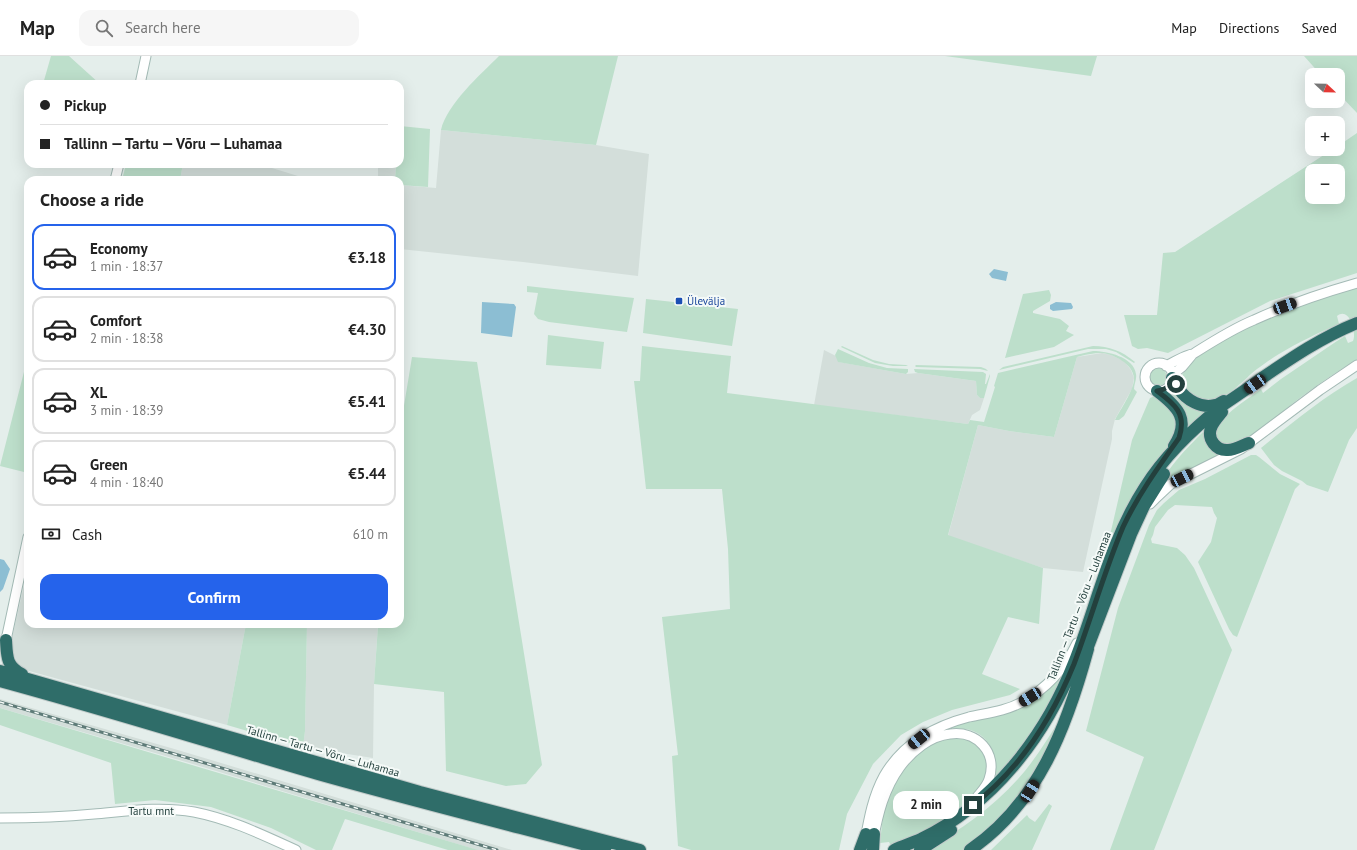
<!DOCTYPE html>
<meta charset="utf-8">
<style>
body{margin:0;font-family:"PT Sans",sans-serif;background:#f6f6f6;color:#222;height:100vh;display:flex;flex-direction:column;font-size:15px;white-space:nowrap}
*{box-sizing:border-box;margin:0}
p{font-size:13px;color:#767676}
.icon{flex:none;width:22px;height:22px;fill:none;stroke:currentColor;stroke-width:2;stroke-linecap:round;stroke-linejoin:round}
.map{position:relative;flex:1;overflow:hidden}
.drawer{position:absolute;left:24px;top:120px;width:380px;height:452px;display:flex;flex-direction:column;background:#fff;border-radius:12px;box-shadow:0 4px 16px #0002}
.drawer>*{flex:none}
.guide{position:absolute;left:24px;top:24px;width:380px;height:88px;border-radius:12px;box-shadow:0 4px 16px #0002;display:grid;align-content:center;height:88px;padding:0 16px;background:#fff}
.needle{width:26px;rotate:112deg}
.tools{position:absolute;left:1305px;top:12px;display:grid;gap:8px}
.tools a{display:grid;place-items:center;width:40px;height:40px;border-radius:8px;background:#fff;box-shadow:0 4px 16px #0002;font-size:20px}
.end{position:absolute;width:18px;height:18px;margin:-9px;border:5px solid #23403d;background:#fff;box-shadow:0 0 0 2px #fff}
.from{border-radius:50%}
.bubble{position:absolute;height:28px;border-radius:12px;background:#fff;box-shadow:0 4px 16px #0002;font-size:13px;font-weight:600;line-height:28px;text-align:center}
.car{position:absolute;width:12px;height:24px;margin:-12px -6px;border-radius:5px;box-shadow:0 0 3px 1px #0007;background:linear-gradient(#222 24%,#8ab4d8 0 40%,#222 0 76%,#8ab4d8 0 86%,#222 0)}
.guide b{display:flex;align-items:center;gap:14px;height:38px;font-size:15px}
.guide b+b{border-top:1px solid #e0e0e0}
.guide i{width:10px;height:10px;background:#222}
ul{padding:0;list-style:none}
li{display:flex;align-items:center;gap:12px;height:66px;margin:0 8px 6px;padding:0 8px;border:2px solid #e0e0e0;border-radius:12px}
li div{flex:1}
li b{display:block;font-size:15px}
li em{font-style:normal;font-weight:600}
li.current{border-color:#2563eb}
li>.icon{width:36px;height:36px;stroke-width:1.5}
h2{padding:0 16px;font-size:18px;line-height:48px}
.pay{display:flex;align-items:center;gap:10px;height:44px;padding:0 16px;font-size:15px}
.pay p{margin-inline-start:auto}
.button{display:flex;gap:8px;margin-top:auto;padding:8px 16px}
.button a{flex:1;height:46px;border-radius:12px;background:#2563eb;color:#fff;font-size:16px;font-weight:600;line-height:46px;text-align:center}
header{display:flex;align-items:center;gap:24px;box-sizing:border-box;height:56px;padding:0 20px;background:#fff;border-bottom:1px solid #e0e0e0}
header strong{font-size:19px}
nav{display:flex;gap:22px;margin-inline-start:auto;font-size:14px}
.search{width:280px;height:36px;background:#f6f6f6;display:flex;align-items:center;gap:10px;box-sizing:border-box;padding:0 14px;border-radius:12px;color:#767676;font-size:15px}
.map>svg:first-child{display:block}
.built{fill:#d3deda}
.green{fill:#bddfcb;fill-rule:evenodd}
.water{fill:#8cbed3}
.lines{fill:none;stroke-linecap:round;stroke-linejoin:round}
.secondary-casing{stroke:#a3bab5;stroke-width:11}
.highway-casing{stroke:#c1cac9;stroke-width:14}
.secondary{stroke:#fff;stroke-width:9}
.highway{stroke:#2f6d69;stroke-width:12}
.rail-casing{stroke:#5e7b78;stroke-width:3}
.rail{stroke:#f5faf8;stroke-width:1.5;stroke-dasharray:4.5;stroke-linecap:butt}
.route{stroke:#23403d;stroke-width:5}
.transit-dot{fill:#1a4fb4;stroke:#f5faf8;stroke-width:1.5}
.labels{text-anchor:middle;stroke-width:4;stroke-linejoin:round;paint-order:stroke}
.transit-label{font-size:11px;fill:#164399;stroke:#f5faf8;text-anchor:start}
.street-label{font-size:11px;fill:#23403d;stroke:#f5faf8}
</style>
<header>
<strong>Map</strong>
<div class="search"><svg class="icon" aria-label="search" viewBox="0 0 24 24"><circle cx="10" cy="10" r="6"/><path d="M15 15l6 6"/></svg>Search here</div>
<nav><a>Map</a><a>Directions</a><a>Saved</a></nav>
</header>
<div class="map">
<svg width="1357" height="794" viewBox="0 0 1357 794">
<rect width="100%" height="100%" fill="#e4eeeb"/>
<path class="built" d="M441,74L596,89L649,98L638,220L523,206L400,193V129L436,132Z
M183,108H259L311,124H180Z
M378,109L396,110L395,124H378Z
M824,294L836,300L839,306L906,318L918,317L976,325L977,339L980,342H984L980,354L972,359L968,368L814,349Z
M1102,297L1111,299L1124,305L1131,314L1134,322L1132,333L1115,363L1112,375V383L1083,516L1043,512L948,480L978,369L1009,375L1054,381L1077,301Z
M28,512V568H246L227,669L29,615L18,608L10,590Z
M307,568H378L374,628L373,702L303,691L305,675Z
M0,643L171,692L512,794H477L193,708L0,652Z"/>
<path class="green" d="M51,0H69L100,28H43Z
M499,0H618L596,89L441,74C447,48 480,19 499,0Z
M945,0H1097L1091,20Z
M1304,0H1357V57L1338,37V19H1321Z
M400,70L430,73L428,131L400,129V124H395L396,110L378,109L400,108Z
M1357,77V217L1270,245L1168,297L1147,292L1138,293L1132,290L1124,259H1157L1163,197L1175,196L1333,93H1338V90ZM1312,115H1338V141H1312Z
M126,108H183L180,124H122Z
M527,230L634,242L627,276L549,266L538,263L534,258L538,237L527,236Z
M1357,232V304C1337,315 1319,328 1301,341C1277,359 1254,386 1223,389L1214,381C1215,362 1247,344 1261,333L1263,337L1281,323L1337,285L1345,280L1348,287L1353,285C1357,276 1349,250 1337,260L1339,268C1320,276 1297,287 1279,298C1272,302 1264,308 1257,313C1244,323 1230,341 1213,344C1200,346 1188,339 1182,328C1179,322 1184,315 1189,310C1196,301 1205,296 1215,290C1259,262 1308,247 1357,232Z
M1049,234L1051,239L1050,245L1033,255V257L1060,263L1069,270L1066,275L1074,279L1054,291L1005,302L1023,238Z
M646,243L738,253L732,290L643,277Z
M548,279L604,286L601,313L546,309Z
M26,287H28V417L0,410L26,308Z
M642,290L731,300L727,337L968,368L970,364L984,366L995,331L994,330L998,317L1093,295C1107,295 1134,301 1136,318C1137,323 1134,328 1134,333L1137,336L1124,360L1119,364H1115C1120,354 1135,333 1134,322C1133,308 1114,298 1101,297C1094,297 1084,299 1077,301L1054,381L1009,375L978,369L948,479L1043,512L1039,568L1008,561L982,618L1020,633L1010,639L952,654L923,666L901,679L873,708L847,758L839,794H691L678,790L672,700L678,699L662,561L730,553L728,493L722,433H646L634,325H640Z
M842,290L873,304L889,308L906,309L908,310H893L875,307L841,291Z
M1093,290C1109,290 1122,295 1135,306L1134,307L1116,296L1106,293H1088L999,314L1003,311Z
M838,293L869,307L887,312L908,313V316L906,318L838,306L835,299Z
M412,301L477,306L542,709L526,728L506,730L446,715L444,636L374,628L378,569L373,568H400V374Z
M916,309L981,311L986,313L988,315L980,313L916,311L915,310Z
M1149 321a9 9 0 1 1 18 0a9 9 0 1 1-18 0Z
M914,313L983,316L986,318L985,328H986L990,318V320L984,342H980L977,339L976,325L918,317L915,316Z
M1357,322V372L1349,384L1328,436L1307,429L1302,425L1282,415L1274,409L1261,392C1292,367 1322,342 1357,322Z
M1173,331L1212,354L1185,378L1166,336Z
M1155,340L1175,359L1177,376L1171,387L1157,406L1111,489L1108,488L1132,384L1150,342Z
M1207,372L1225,398L1158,434C1167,411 1190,389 1207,372Z
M1251,399H1256L1259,401L1280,418L1300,428L1295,433L1237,581L1233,579L1229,573L1198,506L1211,486L1217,462L1214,457L1212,451L1175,449L1168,454L1155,471L1153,479L1151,483L1152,487L1177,492L1185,499L1194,512L1232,594L1154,794H1110L1144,701L1086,675L1118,552L1149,469L1157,454L1164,447L1179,434L1205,423Z
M246,568H307L305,675L303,691L227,669Z
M1068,610L1042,665L994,725C999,706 992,682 973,675C966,672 958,673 951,672L950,669L1030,646L1047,634Z
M0,652L478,794H448L345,763L332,794H316L271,772L211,751L155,744L115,748L111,707L0,669Z
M1064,657L1028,731L986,778L964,794H926C960,774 992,752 1018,723C1036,703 1050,679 1064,657Z
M960,681C971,683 980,689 985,700C987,706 988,716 986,721C985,724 983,727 981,729C962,757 922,777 891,790L889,786L880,787C881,778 882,768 883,759C889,730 915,691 944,683C949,681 955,681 960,681Z
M1049,748L1052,750L1032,794H991L1027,759L1029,762L1035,766Z"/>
<path class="water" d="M994,213L1008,216L1006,225L992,222L989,218Z
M482,246L514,248L516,251L512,281L481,277Z
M1056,246L1071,247L1073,251L1072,253L1053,255L1050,253V249Z
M0,503L4,504L10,513L3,533L0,536Z"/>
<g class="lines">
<g class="secondary-casing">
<path id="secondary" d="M140,28L146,0
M115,124L119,108
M1145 321a14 14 0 1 1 28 0a14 14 0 1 1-28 0Z
M1166,310C1172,307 1187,298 1193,298C1212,286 1232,273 1254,264C1287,249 1322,237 1357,227
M1172,319L1182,311L1192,299
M1150,448L1155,443L1171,428L1241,393L1320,334L1357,309
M6,584L28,481
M0,762C31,762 63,761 94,758C128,755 160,750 194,756C230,763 263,779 296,794
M865,784C869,762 873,740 884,720C902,688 935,670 969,661C987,657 1006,655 1022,646C1046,633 1065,612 1077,587
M873,785C878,758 884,733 900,711C912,695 930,680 950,678C977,674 998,697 989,723C987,730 981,736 977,741"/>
</g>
<g class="highway-casing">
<path id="highway" d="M1172,322C1175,326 1176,330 1179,333C1186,344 1202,353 1215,349C1218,349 1221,346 1224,345
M1157,335C1178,351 1191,364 1174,390
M1222,356C1218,361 1213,366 1211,372C1207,383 1216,395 1228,394C1235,394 1243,389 1249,387
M6,584C7,600 6,610 22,618
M1084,601L1131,478L1144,450L1164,418
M0,615L420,736L640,794
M0,625C107,654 212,687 318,718C414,745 510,769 605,794
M860,794L866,778
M873,794L874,778
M894,794C902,790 912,787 921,783C993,748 1045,681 1074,607C1097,549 1110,485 1145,431C1164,401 1195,371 1223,349C1235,341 1247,333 1259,324C1290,303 1322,281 1357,267
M920,794L951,774
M970,794C1039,747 1067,670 1088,593"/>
</g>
<use href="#secondary" class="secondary"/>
<use href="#highway" class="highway"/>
<g class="rail-casing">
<path id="rail" d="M0,646L497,794"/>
</g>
<use href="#rail" class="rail"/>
</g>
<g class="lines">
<path class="route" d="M973,749C1019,714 1052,662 1074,608C1091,563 1104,516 1123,471C1138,439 1159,410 1179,382C1187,358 1175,348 1157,335C1166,334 1170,330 1172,322L1176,328"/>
</g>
<rect class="transit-dot" x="675" y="241" width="8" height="8" rx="2"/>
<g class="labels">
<g class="transit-label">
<text x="687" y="249">Ülevälja</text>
</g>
<g class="street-label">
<text transform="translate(1079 550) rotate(-69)" y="4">Tallinn — Tartu — Võru — Luhamaa</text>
<text transform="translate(323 695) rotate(16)" y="4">Tallinn — Tartu — Võru — Luhamaa</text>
<text x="151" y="759">Tartu mnt</text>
</g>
</g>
</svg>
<div class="tools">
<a><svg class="needle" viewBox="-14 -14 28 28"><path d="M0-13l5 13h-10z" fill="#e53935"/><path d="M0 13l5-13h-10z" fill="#767676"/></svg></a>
<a>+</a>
<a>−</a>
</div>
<i class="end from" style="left:1176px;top:328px"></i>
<i class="end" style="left:973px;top:749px"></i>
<div class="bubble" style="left:893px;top:735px;width:66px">2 min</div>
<i class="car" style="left:1285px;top:250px;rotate:70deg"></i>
<i class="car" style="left:1255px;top:328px;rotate:235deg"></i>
<i class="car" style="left:1182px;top:422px;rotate:64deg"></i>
<i class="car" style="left:1030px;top:641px;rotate:238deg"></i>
<i class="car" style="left:919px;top:683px;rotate:231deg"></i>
<i class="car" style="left:1030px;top:735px;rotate:32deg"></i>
<div class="guide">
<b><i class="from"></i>Pickup</b>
<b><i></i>Tallinn — Tartu — Võru — Luhamaa</b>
</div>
<section class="drawer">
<h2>Choose a ride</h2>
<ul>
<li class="current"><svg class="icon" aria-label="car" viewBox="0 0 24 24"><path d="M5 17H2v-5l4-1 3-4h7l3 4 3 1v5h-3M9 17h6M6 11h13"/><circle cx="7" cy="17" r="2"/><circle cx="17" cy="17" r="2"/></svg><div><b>Economy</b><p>1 min · 18:37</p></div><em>€3.18</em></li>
<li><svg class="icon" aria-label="car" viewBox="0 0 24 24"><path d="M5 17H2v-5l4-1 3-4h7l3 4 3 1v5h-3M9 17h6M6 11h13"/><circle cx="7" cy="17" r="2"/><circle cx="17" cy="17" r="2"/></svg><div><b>Comfort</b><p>2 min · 18:38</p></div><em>€4.30</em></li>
<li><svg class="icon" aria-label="car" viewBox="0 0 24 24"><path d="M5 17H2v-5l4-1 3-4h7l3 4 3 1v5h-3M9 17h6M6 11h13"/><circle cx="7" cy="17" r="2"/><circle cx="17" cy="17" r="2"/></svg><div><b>XL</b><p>3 min · 18:39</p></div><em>€5.41</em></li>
<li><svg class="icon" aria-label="car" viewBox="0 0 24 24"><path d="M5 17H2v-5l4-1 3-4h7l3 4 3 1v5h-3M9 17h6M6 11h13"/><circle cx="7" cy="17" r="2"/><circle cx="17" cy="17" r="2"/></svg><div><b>Green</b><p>4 min · 18:40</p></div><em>€5.44</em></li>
</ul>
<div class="pay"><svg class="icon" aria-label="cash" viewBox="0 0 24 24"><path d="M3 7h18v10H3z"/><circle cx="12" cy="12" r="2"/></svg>Cash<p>610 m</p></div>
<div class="button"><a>Confirm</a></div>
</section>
</div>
